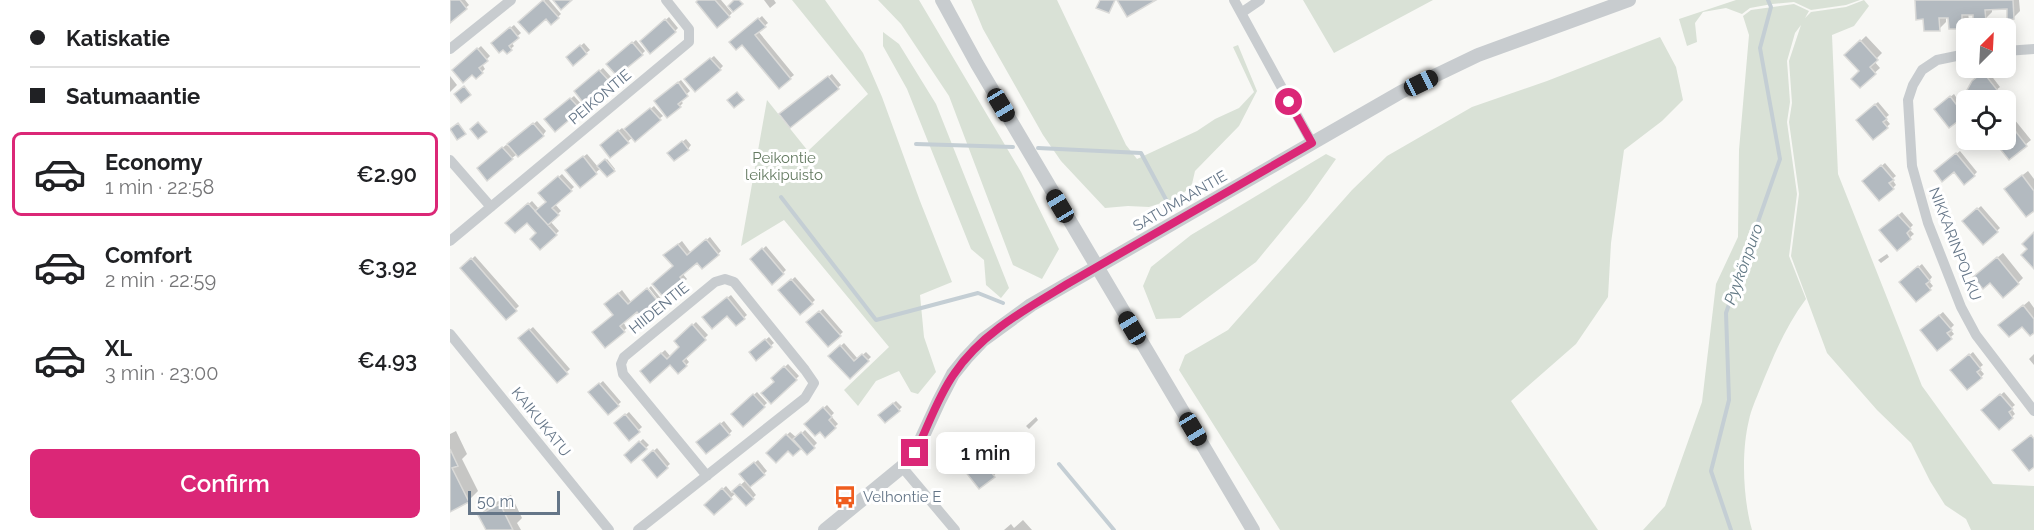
<!DOCTYPE html>
<meta charset="utf-8">
<style>
body{margin:0;font-family:Raleway,sans-serif;background:#f6f6f6;color:#202124;height:100vh;display:flex;flex-direction:column;font-size:22px;white-space:nowrap}
*{box-sizing:border-box;margin:0}
p{font-size:20px;color:#757577}
.icon{flex:none;width:33px;height:33px;fill:none;stroke:currentColor;stroke-width:2;stroke-linecap:round;stroke-linejoin:round}
.map{position:relative;flex:1;overflow:hidden}
.sheet{display:flex;flex-direction:column;background:#fff;width:450px}
.sheet>*{flex:none}
.top-card{display:grid;align-content:center;height:132px;padding:0 30px;background:#fff}
.needle{width:39px;rotate:24deg}
.tools{position:absolute;left:1506px;top:18px;display:grid;gap:12px}
.tools a{display:grid;place-items:center;width:60px;height:60px;border-radius:9px;background:#fff;box-shadow:0 3px 15px #0003;font-size:30px}
.scale{position:absolute;left:18px;bottom:15px;width:92px;box-sizing:border-box;padding-left:6px;border:3px solid #657688;border-top:0;font-size:16px;line-height:21px;white-space:nowrap;color:#657688;-webkit-text-stroke:4px #fff;paint-order:stroke}
.end{position:absolute;width:27px;height:27px;margin:-14px;border:8px solid #db2777;background:#fff;box-shadow:0 0 0 3px #fff}
.from{border-radius:50%}
.bubble{position:absolute;height:42px;border-radius:9px;background:#fff;box-shadow:0 3px 15px #0003;font-size:20px;font-weight:600;line-height:42px;text-align:center}
.car{position:absolute;width:18px;height:36px;margin:-18px -9px;border-radius:8px;box-shadow:0 0 4px 2px #0007;background:linear-gradient(#222 24%,#8ab4d8 0 40%,#222 0 76%,#8ab4d8 0 86%,#222 0)}
.top-card b{display:flex;align-items:center;gap:21px;height:57px;font-size:22px}
.top-card b+b{border-top:2px solid #e0e0e0}
.top-card i{width:15px;height:15px;background:#202124}
ul{padding:0;list-style:none}
li{display:flex;align-items:center;gap:18px;height:84px;margin:0 12px 9px;padding:0 18px;border:3px solid transparent;border-radius:9px}
li div{flex:1}
li b{display:block;font-size:22px}
li em{font-style:normal;font-weight:600}
li.current{border-color:#db2777}
li>.icon{width:54px;height:54px;stroke-width:1.5}
.action{display:flex;gap:12px;margin-top:auto;padding:12px 30px}
.action a{flex:1;height:69px;border-radius:9px;background:#db2777;color:#fff;font-size:24px;font-weight:600;line-height:69px;text-align:center}
main{display:flex;flex:1;min-height:0}
.map>svg:first-child{display:block}
.green{fill:#d9e1d6}
.shadow{fill:#0003}
.lines{fill:none;stroke-linecap:round;stroke-linejoin:round}
.stream{stroke:#c4ced4;stroke-width:4}
.building{fill:#b3bac0;stroke:#dadad8;stroke-width:1.5}
.minor{stroke:#c8cccf;stroke-width:10}
.tertiary{stroke:#c8cccf;stroke-width:14}
.route{stroke:#db2777;stroke-width:8}
.labels{text-anchor:middle;stroke-width:6;stroke-linejoin:round;paint-order:stroke}
.street-label{font-size:15px;fill:#657688;stroke:#fff}
.park-label{font-size:15px;fill:#647a61;stroke:#fff}
.poi-label{font-size:15px;fill:#657688;stroke:#fff;text-anchor:start}
.water-label{font-size:16px;font-style:italic;fill:#617884;stroke:#fff}
</style>
<main>
<section class="sheet">
<div class="top-card">
<b><i class="from"></i>Katiskatie</b>
<b><i></i>Satumaantie</b>
</div>
<ul>
<li class="current"><svg class="icon" aria-label="car" viewBox="0 0 24 24"><path d="M5 17H2v-5l4-1 3-4h7l3 4 3 1v5h-3M9 17h6M6 11h13"/><circle cx="7" cy="17" r="2"/><circle cx="17" cy="17" r="2"/></svg><div><b>Economy</b><p>1 min · 22:58</p></div><em>€2.90</em></li>
<li><svg class="icon" aria-label="car" viewBox="0 0 24 24"><path d="M5 17H2v-5l4-1 3-4h7l3 4 3 1v5h-3M9 17h6M6 11h13"/><circle cx="7" cy="17" r="2"/><circle cx="17" cy="17" r="2"/></svg><div><b>Comfort</b><p>2 min · 22:59</p></div><em>€3.92</em></li>
<li><svg class="icon" aria-label="car" viewBox="0 0 24 24"><path d="M5 17H2v-5l4-1 3-4h7l3 4 3 1v5h-3M9 17h6M6 11h13"/><circle cx="7" cy="17" r="2"/><circle cx="17" cy="17" r="2"/></svg><div><b>XL</b><p>3 min · 23:00</p></div><em>€4.93</em></li>
</ul>
<div class="action"><a>Confirm</a></div>
</section>
<div class="map">
<svg width="1584" height="530" viewBox="0 0 1584 530">
<rect width="100%" height="100%" fill="#f8f8f5"/>
<path class="green" d="M342,0H375L413,53L432,97L470,201L502,282L470,295L474,337L486,372L468,394L461,392L449,371L426,381L408,406L394,390L439,347L334,220L291,246L317,100L358,151L418,94Z
M428,0H469L571,172L609,249L592,279L563,265L499,96L451,24Z
M521,0H607L676,145L687,159L747,131L765,119L789,108L804,92L783,47L788,45L807,91L789,126L745,171L742,184L730,197L699,207L678,206L655,208L611,161L593,135L533,29Z
M853,0H983L884,53Z
M1286,0H1410L1396,5L1361,10L1344,2L1322,4L1300,8L1292,14L1276,8L1253,12L1245,23L1247,42L1237,46L1229,19Z
M1414,0L1419,6L1404,26L1382,35L1388,174L1472,386L1543,484L1584,486V530H1521L1516,519L1495,505L1480,481L1461,443L1427,410L1377,353L1341,256L1349,194L1339,122L1342,103L1339,61L1351,25L1345,33L1337,61L1340,102L1337,122L1347,194L1339,256L1356,299C1335,327 1323,357 1310,389C1306,399 1301,410 1299,420C1291,452 1293,499 1302,530H1193L1215,506L1252,402L1266,284L1288,237L1289,150L1299,35L1293,16L1301,10L1344,4L1359,11L1355,18L1361,12L1396,7Z
M433,32L449,44L486,104L559,288L551,298L536,285L534,260L521,249L457,89L433,46Z
M1210,37L1226,67L1233,100L1212,121L1174,150L1161,243L1158,297L1126,344L1061,401L1148,530H830L729,370L735,355L778,330L902,190L937,156L1022,107L1097,81Z
M876,154L886,159L857,200L806,262L730,318L706,319L693,286L701,267L741,235Z"/>
<path class="shadow" d="M0,0H15L19,5L0,21Z
M95,0H99L111,14L101,23L96,17L70,22Z
M250,0H271L282,13L279,16Z
M314,0H324L326,3L320,8Z
M1467,0H1569L1570,11L1563,18L1558,8H1542V12L1535,19L1524,13H1518L1519,20L1512,27L1499,16H1496V22L1489,29L1475,18Z
M312,16L318,23L308,31L344,75L329,87L292,43L285,39Z
M219,17L228,28L225,31L195,38Z
M64,25L71,33L61,42L64,46L57,52L46,40Z
M1416,36L1432,53L1424,61L1430,68L1410,86L1411,71L1396,55Z
M186,40L195,51L192,54L162,61Z
M134,43L140,50L123,64L121,54Z
M31,46L40,56L32,64L35,69L26,77L22,73L4,70Z
M264,56L273,66L270,69L239,76Z
M153,68L162,78L159,81L129,88Z
M1537,70L1550,87L1533,100H1525L1518,92L1527,78Z
M382,74L391,85L340,125L334,111Z
M0,76L7,85L0,92Z
M231,80L240,91L230,100L233,103L230,106L209,98Z
M1504,94L1516,112L1499,126L1489,106Z
M124,96L133,106L129,109L99,116Z
M1428,102L1439,115L1435,118L1440,124L1423,138L1411,117Z
M204,106L213,116L183,137L161,156L155,142L172,128L175,131Z
M1560,114L1581,140L1559,158L1544,140H1556V118Z
M87,121L96,131L93,135L62,158L32,165L56,145L58,146Z
M236,139L241,145L238,149L222,150Z
M1510,151L1527,172L1524,175L1489,168Z
M137,154L148,167L157,159L165,169L157,175L151,168L130,186L120,167Z
M1435,163L1446,176L1442,179L1446,185L1430,199L1417,178Z
M1578,171L1584,179V209L1561,184Z
M112,174L124,187L105,204L111,211L100,221L109,231L90,248L88,233L77,221L57,223L82,201L89,209L98,201L91,193Z
M1531,206L1550,228L1534,243L1514,221Z
M1497,208L1500,212L1495,216L1492,213Z
M1452,212L1463,225L1459,229L1464,234L1447,249L1435,227Z
M260,237L271,251L268,254L247,261L232,273L237,279L234,282L204,284L224,266L218,252L232,241L241,253Z
M316,246L336,270L322,283L302,259Z
M1553,253L1573,278L1568,283L1530,272Z
M1437,254L1439,257L1431,263L1428,260Z
M25,256L69,306L56,318L12,268Z
M1472,264L1482,277L1479,281L1483,286L1466,300L1454,279Z
M345,277L365,300L351,313L330,290Z
M201,286L212,300L210,302L199,288Z
M172,290L187,310L173,322L177,328L155,346L165,315L159,301Z
M281,295L297,315L286,324L277,314H257Z
M1579,301L1584,308V331L1573,325L1556,320Z
M373,309L393,332L378,345L358,322Z
M1493,312L1504,325L1500,329L1504,334L1488,349L1475,327Z
M246,322L258,335L235,357L239,362L229,372L221,363L192,371L215,350L221,357L231,347L226,341Z
M83,327L120,369L107,381L70,338Z
M319,337L324,343L306,358L301,352Z
M394,343L408,359L416,352L421,357L400,377L380,356Z
M1523,352L1533,365L1529,368L1534,374L1531,377L1505,367Z
M1584,354V365L1579,359Z
M338,364L349,376L321,402L326,382L323,378Z
M153,381L171,402L158,413L140,392Z
M307,392L317,403L293,425L283,414Z
M1554,392L1565,405L1561,408L1565,414L1549,428L1537,407Z
M446,401L452,407L449,410L433,412Z
M377,405L384,413L381,416L388,424L375,435L370,430L356,424Z
M179,412L192,427L179,439L166,423Z
M586,417L588,420L579,429L576,426Z
M274,421L282,431L279,434L251,439Z
M355,430L367,443L357,453L352,446L343,454L338,449L318,453L340,432L347,438Z
M6,431L17,454L12,459L28,491L18,501L0,510V434Z
M193,439L199,445L181,461L176,455Z
M207,448L220,464L207,475L194,460Z
M536,454L549,471L530,487L521,465Z
M308,460L317,471L299,486L306,495L296,504L286,493L264,513L256,505L276,486L282,493L296,480L295,471Z
M61,495L72,518L67,523L71,530H37L30,515L40,505Z
M573,520L582,530H554L561,524L564,528Z"/>
<g class="lines">
<path class="stream" d="M466,144L563,147
M588,148L691,153L720,207
M331,197L426,320L528,293L553,303
M609,464L664,530
M1281,530L1261,471L1279,400L1276,313L1330,159L1310,48L1321,7L1318,0"/>
</g>
<path class="building" d="M0,0H10L17,9L0,23Z
M93,0L109,18L101,25L96,19L79,34L68,22Z
M103,0H122L111,10Z
M248,0H265L280,17L267,28L246,2Z
M284,0H289L293,4L283,12L278,6Z
M650,0H665L659,13L646,8Z
M667,0H706L677,17Z
M1465,0H1563L1564,19L1557,20V9L1535,10L1536,21L1523,22V15H1512V29H1499L1498,18H1489L1490,31H1474L1473,19L1466,20Z
M308,18L316,27L305,35L341,79L329,89L292,45L286,50L279,42Z
M215,19L226,32L200,54L190,41Z
M60,27L69,38L59,46L62,50L57,54L53,50L49,53L41,43Z
M1410,40L1428,60L1420,67L1426,74L1410,88L1401,79L1409,71L1394,55Z
M182,42L193,55L167,76L156,64Z
M130,45L137,54L123,66L116,57Z
M27,48L38,61L29,68L33,73L26,79L22,75L13,83L2,70Z
M260,58L271,70L245,92L234,79Z
M149,70L160,82L134,104L124,91Z
M1533,72L1548,91L1536,100H1523L1516,92L1522,81Z
M378,76L389,89L340,128L329,114Z
M228,82L238,96L228,104L231,107L217,118L204,101Z
M14,86L21,95L11,103L4,94Z
M287,92L294,100L284,108L277,100Z
M1500,96L1515,116L1499,128L1484,109Z
M120,98L131,110L105,132L94,119Z
M1425,104L1437,119L1433,122L1438,128L1423,140L1406,120Z
M200,108L211,120L185,142L174,129Z
M1556,119L1577,146L1559,160L1543,140H1556Z
M28,122L37,132L28,139L20,129Z
M8,123L16,134L7,140L0,129Z
M83,123L94,136L68,157L57,144Z
M168,130L179,143L160,158L150,145Z
M232,141L239,150L224,161L217,153Z
M52,147L63,159L37,181L27,168Z
M1506,153L1525,176L1514,185L1504,172L1492,182L1484,171Z
M133,156L147,174L130,188L115,170Z
M155,159L165,171L157,177L147,166Z
M1431,165L1444,180L1439,183L1444,189L1429,201L1412,181Z
M1572,175L1584,191V211L1576,217L1554,189Z
M108,176L122,191L102,208L109,215L98,225L85,211L96,202L88,193Z
M78,203L107,235L90,250L80,239L86,233L77,223L65,233L55,223Z
M1527,208L1548,232L1533,245L1512,221Z
M1448,215L1461,229L1457,233L1461,239L1447,251L1429,230Z
M1584,232V269L1571,255L1577,249L1572,244Z
M256,239L269,255L252,269L247,263L230,277L235,283L215,299L202,284L223,266L213,255L228,244L237,255Z
M312,248L334,274L322,285L300,259Z
M1547,257L1569,284L1553,298L1540,283L1533,289L1523,277Z
M21,258L67,311L56,320L10,268Z
M1468,266L1480,281L1476,284L1481,290L1466,302L1449,282Z
M341,279L363,304L350,315L328,290Z
M197,288L210,304L192,318L187,312L170,326L175,332L155,348L142,332L163,315L154,304L168,293L178,304Z
M277,297L295,319L286,326L277,316L262,329L252,317Z
M1573,305L1584,319V333L1580,336L1572,327L1559,337L1548,325Z
M369,311L391,336L378,347L356,322Z
M1489,315L1502,330L1497,333L1502,339L1487,351L1470,330Z
M242,324L256,340L233,361L237,366L228,374L220,365L200,383L190,371L211,353L217,359L229,347L224,341Z
M79,329L118,374L107,383L68,338Z
M315,339L322,347L306,361L299,352Z
M390,345L404,361L412,354L419,361L400,379L378,356Z
M1519,354L1531,369L1527,372L1532,378L1517,390L1500,370Z
M334,366L347,380L321,404L311,393L324,382L321,378Z
M149,383L169,406L158,415L138,392Z
M303,394L315,407L293,427L281,414Z
M1550,394L1563,409L1559,412L1563,418L1549,430L1531,410Z
M443,403L450,411L435,423L428,415Z
M373,407L382,417L379,420L386,428L375,438L370,432L365,436L354,424Z
M175,414L190,432L179,441L164,423Z
M270,423L280,435L256,454L246,442Z
M351,432L365,448L357,455L343,439Z
M336,434L351,449L343,456L338,451L326,463L316,453Z
M1581,435L1584,439V467L1579,471L1562,450Z
M189,441L197,449L181,463L174,455Z
M0,449L8,466L2,468L19,502L0,512Z
M203,450L218,468L207,478L192,460Z
M530,458L545,477L529,489L514,470Z
M304,462L315,475L300,487L289,474Z
M290,484L304,499L296,506L282,491Z
M272,488L282,499L264,515L254,505Z
M50,504L63,530H36L28,515Z"/>
<g class="lines">
<path class="minor" d="M784,0L862,143
M791,13L810,0
M0,49L61,0
M1556,51L1584,49
M1516,54L1487,60L1472,70L1463,85L1458,100L1462,166L1478,223L1511,307L1526,335L1584,411
M0,160L41,207
M0,241L239,42V29L216,0
M0,334L159,530
M452,467L505,530
M188,530L355,398L364,383L355,370L284,282L275,279L265,282L174,357L171,364L173,374L257,476"/>
<path class="tertiary" d="M492,0L527,64L803,530
M375,530L452,467L465,453L489,401L503,374L516,358L533,340L581,305L951,92L1028,55L1179,0"/>
</g>
<g class="lines">
<path class="route" d="M465,453C478,427 487,398 504,374C531,333 578,308 619,283L862,143L839,102"/>
</g>
<defs>
<g id="bus-bare" transform="scale(1.8)"><path d="M-5-6H5V4H4V6H2V4H-2V6H-4V4H-5ZM-3.5-4V0h7V-4ZM-3.5 1.2v1.5H-2V1.2ZM2 1.2v1.5H3.5V1.2Z" fill="#ef5d1e" stroke="#fff" stroke-width="2.5" paint-order="stroke"/></g>
</defs>
<g fill-rule="evenodd">
<use href="#bus-bare" x="395" y="497"/>
</g>
<g class="labels">
<g class="street-label">
<text transform="translate(150 97) rotate(-40)" y="5">PEIKONTIE</text>
<text transform="translate(730 201) rotate(-30)" y="5">SATUMAANTIE</text>
<text transform="translate(1505 244) rotate(69)" y="5">NIKKARINPOLKU</text>
<text transform="translate(209 308) rotate(-39)" y="5">HIIDENTIE</text>
<text transform="translate(91 422) rotate(51)" y="5">KAIKUKATU</text>
</g>
<g class="park-label">
<text x="334" y="163">Peikontie<tspan x="334" dy="17">leikkipuisto</tspan></text>
</g>
<g class="poi-label">
<text x="413" y="502">Velhontie E</text>
</g>
<g class="water-label">
<text transform="translate(1293 264) rotate(-70)" y="6">Pyykönpuro</text>
</g>
</g>
</svg>
<div class="tools">
<a><svg class="needle" viewBox="-14 -14 28 28"><path d="M0-13l5 13h-10z" fill="#e53935"/><path d="M0 13l5-13h-10z" fill="#757577"/></svg></a>
<a><svg class="icon" aria-label="locate" viewBox="0 0 24 24"><circle cx="12" cy="12" r="6"/><path d="M12 2v4M12 18v4M2 12h4M18 12h4"/></svg></a>
</div>
<div class="scale">50 m</div>
<i class="end from" style="left:839px;top:102px"></i>
<i class="end" style="left:465px;top:453px"></i>
<div class="bubble" style="left:486px;top:432px;width:99px">1 min</div>
<i class="car" style="left:971px;top:83px;rotate:64deg"></i>
<i class="car" style="left:551px;top:105px;rotate:149deg"></i>
<i class="car" style="left:610px;top:206px;rotate:329deg"></i>
<i class="car" style="left:682px;top:328px;rotate:329deg"></i>
<i class="car" style="left:743px;top:429px;rotate:149deg"></i>
</div>
</main>
